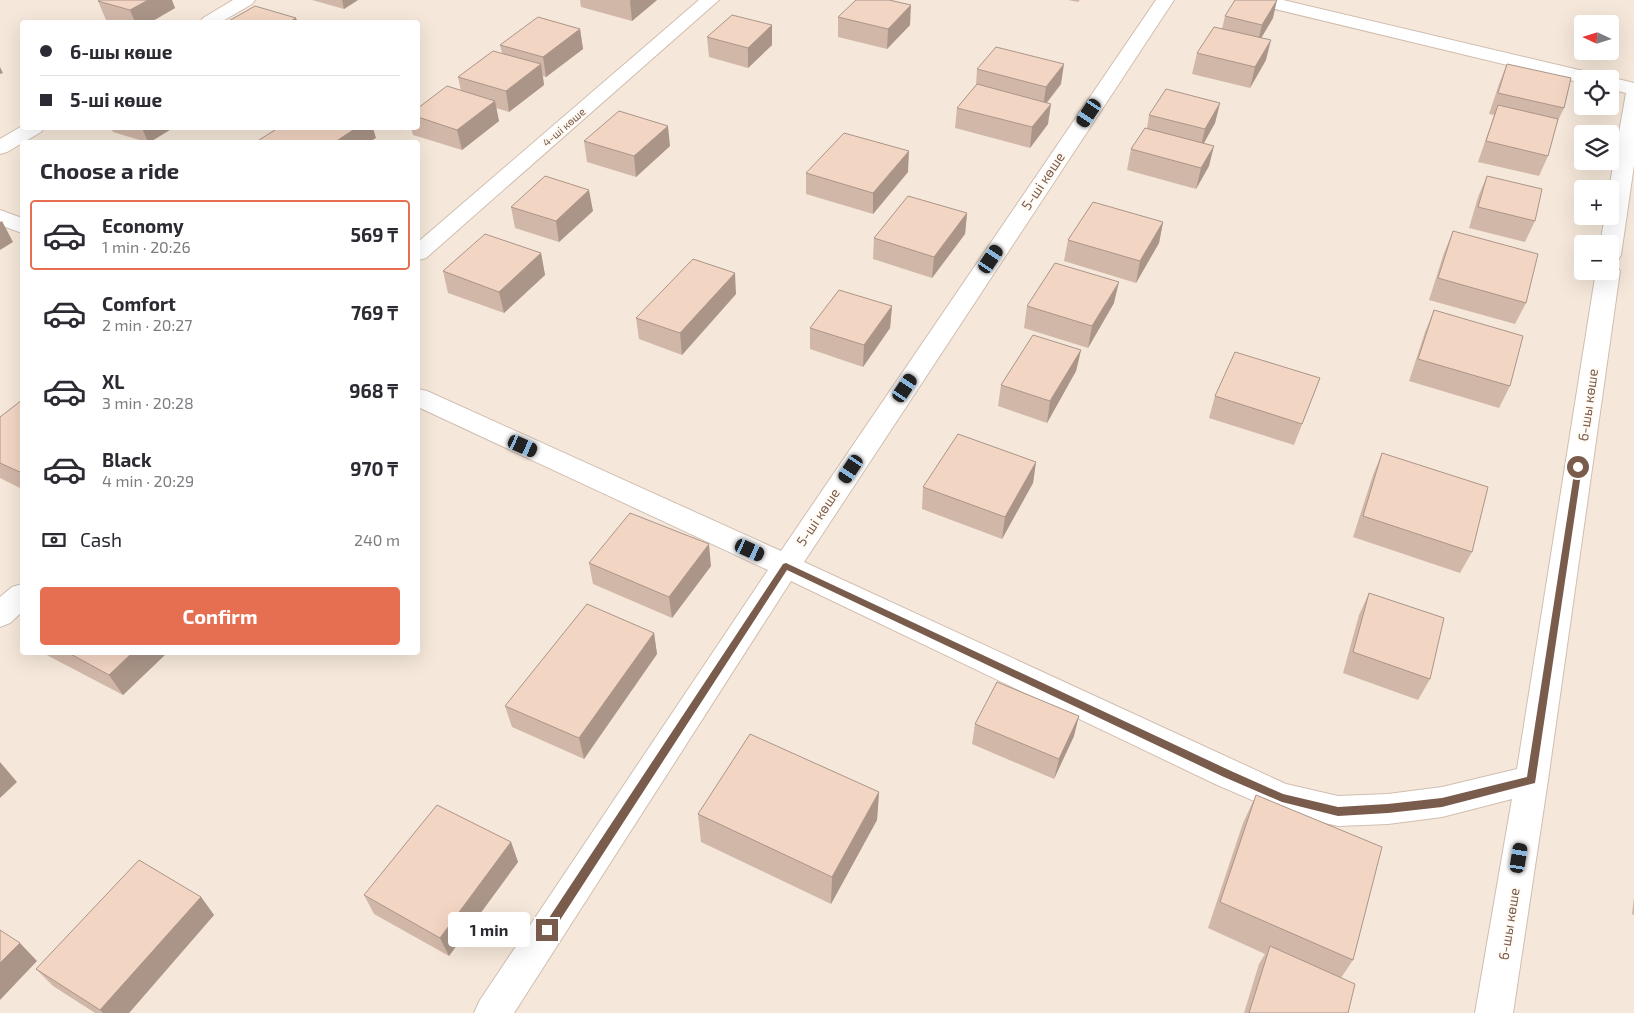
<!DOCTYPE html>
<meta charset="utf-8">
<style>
body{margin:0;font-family:"Exo 2",sans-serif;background:#f7f7f7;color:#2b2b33;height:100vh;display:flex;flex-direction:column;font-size:19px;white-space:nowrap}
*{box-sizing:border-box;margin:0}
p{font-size:16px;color:#7c7c81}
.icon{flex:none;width:28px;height:28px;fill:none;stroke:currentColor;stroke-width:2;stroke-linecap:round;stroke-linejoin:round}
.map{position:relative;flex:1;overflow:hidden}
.drawer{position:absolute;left:20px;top:140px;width:400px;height:515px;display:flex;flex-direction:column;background:#fff;border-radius:5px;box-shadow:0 5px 20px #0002}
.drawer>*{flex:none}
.hud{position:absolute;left:20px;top:20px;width:400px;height:110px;border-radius:5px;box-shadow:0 5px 20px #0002;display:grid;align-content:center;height:110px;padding:0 20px;background:#fff}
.needle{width:32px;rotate:274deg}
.tools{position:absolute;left:1574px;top:15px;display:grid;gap:10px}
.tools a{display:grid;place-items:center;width:45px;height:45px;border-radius:5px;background:#fff;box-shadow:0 5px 20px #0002;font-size:25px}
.end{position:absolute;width:22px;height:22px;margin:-11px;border:6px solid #7a5c4d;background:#fff;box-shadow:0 0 0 2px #fff}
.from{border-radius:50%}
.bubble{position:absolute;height:35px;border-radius:5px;background:#fff;box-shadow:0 5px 20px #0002;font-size:16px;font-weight:700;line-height:35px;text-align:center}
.car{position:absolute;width:15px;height:30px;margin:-15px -8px;border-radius:6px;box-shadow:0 0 4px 1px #0007;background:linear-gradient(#222 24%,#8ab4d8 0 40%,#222 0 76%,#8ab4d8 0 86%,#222 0)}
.hud b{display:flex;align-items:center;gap:18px;height:48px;font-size:19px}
.hud b+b{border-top:1px solid #e1e1e2}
.hud i{width:12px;height:12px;background:#2b2b33}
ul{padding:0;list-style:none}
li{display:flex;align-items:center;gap:15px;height:70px;margin:0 10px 8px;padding:0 10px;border:2px solid transparent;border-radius:5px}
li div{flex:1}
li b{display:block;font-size:19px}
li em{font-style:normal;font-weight:700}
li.active{border-color:#e76f51}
li>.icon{width:45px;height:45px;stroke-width:1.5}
h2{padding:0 20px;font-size:22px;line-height:60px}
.pay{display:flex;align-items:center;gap:12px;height:55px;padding:0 20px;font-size:19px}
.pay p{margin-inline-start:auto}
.button{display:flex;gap:10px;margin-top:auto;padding:10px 20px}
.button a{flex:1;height:58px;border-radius:5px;background:#e76f51;color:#fff;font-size:20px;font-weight:700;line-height:58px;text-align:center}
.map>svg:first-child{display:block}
.residential{fill:#f5e8da;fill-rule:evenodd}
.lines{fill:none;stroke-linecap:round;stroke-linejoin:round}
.street-casing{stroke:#d1beb0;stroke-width:2}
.street{fill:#fff;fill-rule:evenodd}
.wall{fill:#d1b7a8}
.shaded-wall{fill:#aa9588}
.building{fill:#f3d5c3;stroke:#aa9588}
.route{fill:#7a5c4d}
.labels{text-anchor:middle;stroke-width:4;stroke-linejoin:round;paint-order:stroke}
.far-street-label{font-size:11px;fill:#7a5c4d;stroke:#fffaf3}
.street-label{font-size:14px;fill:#7a5c4d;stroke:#fffaf3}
</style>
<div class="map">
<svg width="1634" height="1013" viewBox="0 0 1634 1013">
<rect width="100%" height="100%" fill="#fdf6ec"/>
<path class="residential" d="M0,0H1634V1013H0ZM22,22H418V128H22ZM1582,24H1610V51H1582ZM1582,79H1610V106H1582ZM1582,134H1610V161H1582ZM22,142H418V652H22ZM1582,189H1610V216H1582ZM1582,244H1610V271H1582Z"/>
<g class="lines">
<g class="street-casing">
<path id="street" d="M233,0H255L252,4L221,22H200L203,18Z
M699,0H719L426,258L418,260V242Z
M1156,0H1174L804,562L1286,784L1338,796L1388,794L1442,787L1517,769L1596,271H1610V264L1616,266L1620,271L1548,780L1513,1013H1475L1512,799L1442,817L1388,824L1338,826L1282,813L1215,784L791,581L514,1013H474L480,1000L768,570L418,407V389L427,391L781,551Z
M1251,0H1283L1592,73L1599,75L1601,79H1582V83L1254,4Z
M1610,77L1634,83V165L1621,255L1618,260L1610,262V244H1600L1605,216H1610L1609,189L1626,93L1610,89V79H1604Z
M22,126L44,128L41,132L7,152L0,154V139Z
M0,210L22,218V233L0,225Z
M22,584V612L10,623L0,627V597L12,587Z"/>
</g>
<use href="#street" class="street"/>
</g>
<path class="wall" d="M312,0H358L344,9Z
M580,0H657L632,21L581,7Z
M1068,0H1080L1078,2Z
M98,1L175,8L151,22H114L106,20Z
M1225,16L1273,18L1261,38L1266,60L1250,88L1192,74L1197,53L1222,29Z
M838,17L910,25L887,49L838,37Z
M772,25V45L748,68L709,57L707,37Z
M580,29L583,49L546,77L543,76L544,85L509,112L496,108L499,121L462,150L413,135L411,128H418V108L461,91L458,77L502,53L500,45Z
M1507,64L1564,108L1557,123L1548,156L1539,176L1478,162L1494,115L1489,114L1499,84Z
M977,69L1061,84L1047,103L1048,124L1030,148L955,128L957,108L976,85Z
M1220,103L1215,123L1204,143L1209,166L1196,189L1127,170L1131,149L1147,128L1149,115Z
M111,128H173L150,142H146L113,132Z
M584,141L670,146L636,177L587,162Z
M908,172L873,214L806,194V173Z
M1487,176L1535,221L1525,242L1469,228L1478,197Z
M511,207L593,211L559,242L515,228Z
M967,213L965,234L932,278L873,259L874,238Z
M1163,222L1159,243L1136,283L1064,261L1068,240Z
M1453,231L1526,303L1515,324L1429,300L1444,253Z
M541,253L545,275L504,313L448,293L443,271Z
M736,294L682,355L639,339L636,318Z
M1114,303L1088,348L1024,328L1027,306Z
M892,306L890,328L863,367L810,349V328Z
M1434,310L1510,386L1499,408L1409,381L1425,332Z
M1081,350L1076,371L1047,423L998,406L1001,385Z
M1320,378L1294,445L1209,418L1215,396Z
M22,400V489L0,478V417Z
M1382,453L1472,552L1460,573L1353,537L1373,475Z
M1036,462L1033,483L1002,539L922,509L923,487Z
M589,563L711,566L672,618L593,584Z
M1369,593L1430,679L1418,700L1343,673L1359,615Z
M654,633L657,654L584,759L512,727L505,706Z
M41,652H168L123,695Z
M975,724L1074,736L1054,779L972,744Z
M879,792L877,820L831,904L701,842L698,814Z
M1256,795L1353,960L1341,978L1348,1013H1244L1259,964L1265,954L1208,928L1243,823Z
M511,842L518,862L449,956L374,914L364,895Z
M201,897L214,915L129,1013H95L53,986L36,969Z
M1634,897V915L1632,914Z"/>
<path class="shaded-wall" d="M148,0H172L175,8L151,22H135L130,10Z
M342,0H358L344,9Z
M631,0H657L632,21L630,1Z
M1277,0L1273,18L1257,45L1262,25Z
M911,5L910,25L887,49L888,29Z
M296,18L298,22H289Z
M772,25V45L748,68V48Z
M580,29L583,49L546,77L543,57Z
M1271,40L1266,60L1250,88L1255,67Z
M541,64L544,85L509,112L506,91Z
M1064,64L1061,84L1043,107L1046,87Z
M0,67L3,73L0,74Z
M495,101L499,121L462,150L457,130Z
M1220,103L1215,123L1200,150L1205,129Z
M1051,104L1048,124L1030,148L1032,127Z
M668,126L670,146L636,177L634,156Z
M142,128H173L150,142H148Z
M356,128H373L376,138L369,142H335Z
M1214,146L1209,166L1196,189L1201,168Z
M909,151L908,172L873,214V193Z
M589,190L593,211L559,242L556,221Z
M967,213L965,234L932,278L934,257Z
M2,221L13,242L0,250V222Z
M1163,222L1159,243L1136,283L1140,261Z
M541,253L545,275L504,313L499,292Z
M735,273L736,294L682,355L680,333Z
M1119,282L1114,303L1088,348L1092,326Z
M892,306L890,328L863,367L864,345Z
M1081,350L1076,371L1047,423L1050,401Z
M1036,462L1033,483L1002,539L1005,517Z
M709,544L711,566L672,618L669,597Z
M654,633L657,654L584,759L579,738Z
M133,652H168L123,695L109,675Z
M1079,716L1074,736L1054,779L1059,759Z
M0,762L17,782L0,798Z
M879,792L877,820L831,904L832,877Z
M511,842L518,862L449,956L440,938Z
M201,897L214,915L129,1013H103L100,1010Z
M20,943L37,961L0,1000V963Z"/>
<path class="building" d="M99,0H148L130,10L98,1Z
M856,0H889L911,5L888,29L838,17Z
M1235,0H1277L1262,25L1225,16Z
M255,6L296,18L289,22H227Z
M732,15L772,25L748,48L707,37Z
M538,17L580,29L543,57L500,45Z
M1214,27L1271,40L1255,67L1197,53Z
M996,47L1064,64L1046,87L977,69Z
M493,51L541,64L506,91L458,77Z
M1507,64L1571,78L1564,108L1498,93Z
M977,84L1051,104L1032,127L957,108Z
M447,86L495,101L457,130L418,117V108Z
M1166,89L1220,103L1205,129L1149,115Z
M1498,105L1558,119L1548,156L1486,141Z
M619,111L668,126L634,156L584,141Z
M278,128H356L335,142H256Z
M1145,128L1214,146L1201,168L1131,149Z
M844,133L909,151L873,193L806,173Z
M545,176L589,190L556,221L511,207Z
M1487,176L1542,189L1535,221L1478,207Z
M908,196L967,213L934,257L874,238Z
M1093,202L1163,222L1140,261L1068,240Z
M1453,231L1538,254L1526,303L1438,278Z
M485,234L541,253L499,292L443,271Z
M693,259L735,273L680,333L636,318Z
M1055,263L1119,282L1092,326L1027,306Z
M839,290L892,306L864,345L810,328Z
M1434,310L1523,336L1510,386L1418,359Z
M1033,335L1081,350L1050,401L1001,385Z
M1235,352L1320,378L1302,424L1215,396Z
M22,400V473L0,463V417Z
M958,434L1036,462L1005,517L923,487Z
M1382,453L1488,487L1472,552L1363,516Z
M630,513L709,544L669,597L589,563Z
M1369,593L1444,618L1430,679L1353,652Z
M587,604L654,633L579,738L505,706Z
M67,652H133L109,675Z
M997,682L1079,716L1059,759L975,724Z
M750,734L879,792L832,877L698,814Z
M1256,795L1382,847L1353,960L1220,902Z
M437,805L511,842L440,938L364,895Z
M139,860L201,897L100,1010L36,969Z
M0,930L20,943L0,963Z
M1270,946L1355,984L1348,1013H1249Z"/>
<path class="route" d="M1578,464L1582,467L1535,783L1442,807L1388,813L1338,816L1282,802L1224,777L787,570L551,934H543L542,930L543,927L783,564L786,563L1231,771L1283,794L1338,807L1388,804L1442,798L1527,777L1575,467Z"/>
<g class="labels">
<g class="far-street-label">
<text transform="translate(564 127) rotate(-41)" y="4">4-ші көше</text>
</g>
<g class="street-label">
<text transform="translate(1043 181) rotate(-56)" y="5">5-ші көше</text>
<text transform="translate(1588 405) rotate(-82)" y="5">6-шы көше</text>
<text transform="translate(818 517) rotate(-56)" y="5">5-ші көше</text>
<text transform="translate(1509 924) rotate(-81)" y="5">6-шы көше</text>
</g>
</g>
</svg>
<div class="tools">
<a><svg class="needle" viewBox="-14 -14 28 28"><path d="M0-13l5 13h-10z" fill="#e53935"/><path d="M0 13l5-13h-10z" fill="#7c7c81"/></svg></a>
<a><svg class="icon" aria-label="locate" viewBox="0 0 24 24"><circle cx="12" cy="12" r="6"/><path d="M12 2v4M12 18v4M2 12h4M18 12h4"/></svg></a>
<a><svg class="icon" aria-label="layers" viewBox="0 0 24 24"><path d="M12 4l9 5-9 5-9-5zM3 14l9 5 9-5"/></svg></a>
<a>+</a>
<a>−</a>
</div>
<i class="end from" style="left:1578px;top:467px"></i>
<i class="end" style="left:547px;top:930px"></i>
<div class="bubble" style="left:448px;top:912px;width:82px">1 min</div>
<i class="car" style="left:1089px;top:113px;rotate:214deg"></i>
<i class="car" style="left:991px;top:259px;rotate:34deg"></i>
<i class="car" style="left:905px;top:388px;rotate:34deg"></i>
<i class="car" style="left:523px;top:446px;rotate:114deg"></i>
<i class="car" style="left:851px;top:469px;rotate:214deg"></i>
<i class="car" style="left:750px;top:550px;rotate:115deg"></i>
<i class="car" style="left:1519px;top:858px;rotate:9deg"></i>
<div class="hud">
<b><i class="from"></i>6-шы көше</b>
<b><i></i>5-ші көше</b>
</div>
<section class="drawer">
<h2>Choose a ride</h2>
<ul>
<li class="active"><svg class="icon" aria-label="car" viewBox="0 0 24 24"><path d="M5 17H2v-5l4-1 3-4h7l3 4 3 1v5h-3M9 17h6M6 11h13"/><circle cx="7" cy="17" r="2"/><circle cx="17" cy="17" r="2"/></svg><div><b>Economy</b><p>1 min · 20:26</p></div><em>569 ₸</em></li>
<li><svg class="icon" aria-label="car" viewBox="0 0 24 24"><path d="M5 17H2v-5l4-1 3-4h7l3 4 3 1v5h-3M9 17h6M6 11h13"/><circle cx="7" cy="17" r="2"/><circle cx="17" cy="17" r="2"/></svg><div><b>Comfort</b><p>2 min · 20:27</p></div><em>769 ₸</em></li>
<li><svg class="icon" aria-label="car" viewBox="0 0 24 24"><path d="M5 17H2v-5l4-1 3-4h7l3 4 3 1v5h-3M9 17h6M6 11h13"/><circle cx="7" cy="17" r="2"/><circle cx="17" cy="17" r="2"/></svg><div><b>XL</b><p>3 min · 20:28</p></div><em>968 ₸</em></li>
<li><svg class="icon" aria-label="car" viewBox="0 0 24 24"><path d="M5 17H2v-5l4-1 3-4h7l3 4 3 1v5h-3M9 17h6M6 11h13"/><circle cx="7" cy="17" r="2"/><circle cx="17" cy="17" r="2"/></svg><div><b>Black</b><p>4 min · 20:29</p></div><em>970 ₸</em></li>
</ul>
<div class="pay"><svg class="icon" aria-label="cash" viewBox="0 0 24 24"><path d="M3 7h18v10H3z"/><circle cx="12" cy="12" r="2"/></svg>Cash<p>240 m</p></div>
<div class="button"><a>Confirm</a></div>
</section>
</div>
